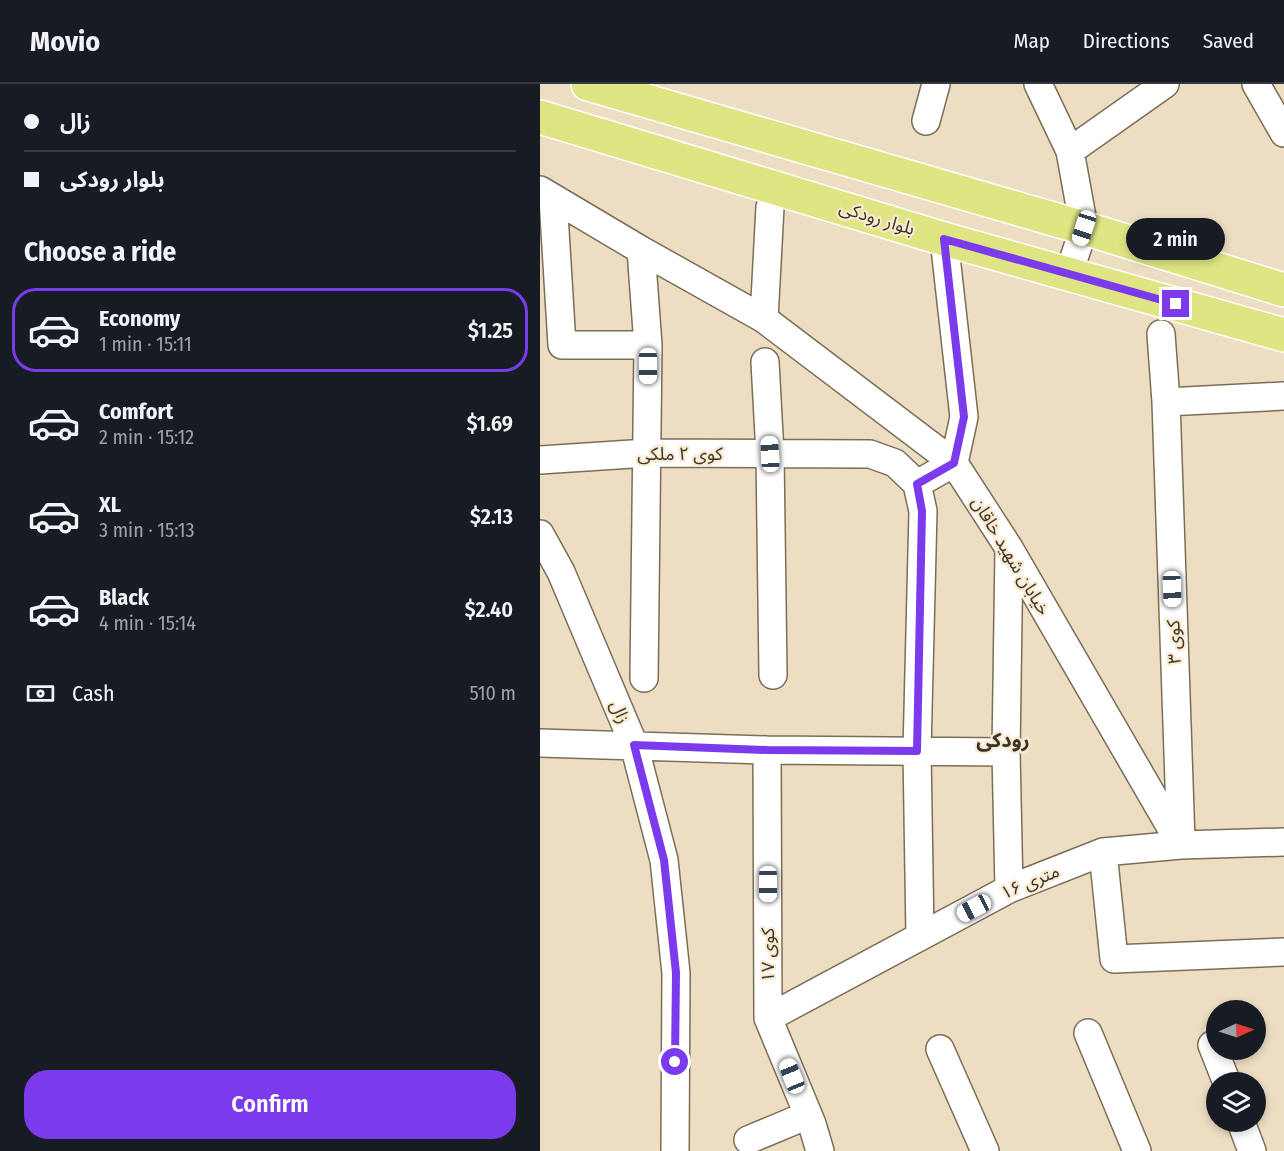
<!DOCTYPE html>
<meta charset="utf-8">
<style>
body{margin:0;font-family:"Fira Sans Condensed","Noto Sans Arabic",sans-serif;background:#242831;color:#f1f3f6;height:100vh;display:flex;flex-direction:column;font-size:22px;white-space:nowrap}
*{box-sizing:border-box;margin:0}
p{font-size:20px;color:#9ea1a6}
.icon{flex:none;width:33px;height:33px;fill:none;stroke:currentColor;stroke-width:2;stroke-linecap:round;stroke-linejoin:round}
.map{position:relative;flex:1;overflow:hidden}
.side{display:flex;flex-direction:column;background:#171b24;width:540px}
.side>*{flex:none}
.top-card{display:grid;align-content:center;height:132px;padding:0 24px;background:#171b24}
.needle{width:39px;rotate:87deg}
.tools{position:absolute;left:666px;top:916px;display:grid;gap:12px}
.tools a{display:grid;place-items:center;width:60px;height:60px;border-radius:50%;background:#171b24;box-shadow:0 3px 9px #0003;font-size:30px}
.end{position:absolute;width:27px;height:27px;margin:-14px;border:8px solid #7c3aed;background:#fff;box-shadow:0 0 0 3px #fff}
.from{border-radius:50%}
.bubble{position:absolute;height:42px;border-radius:21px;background:#171b24;box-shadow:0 3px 9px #0003;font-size:20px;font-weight:600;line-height:42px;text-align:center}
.car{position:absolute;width:18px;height:36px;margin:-18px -9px;border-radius:8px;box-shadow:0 0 4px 2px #0007;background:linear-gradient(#fff 24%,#345 0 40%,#fff 0 76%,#345 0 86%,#fff 0)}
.top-card b{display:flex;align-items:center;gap:21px;height:57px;font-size:22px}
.top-card b+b{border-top:2px solid #363941}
.top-card i{width:15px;height:15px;background:#f1f3f6}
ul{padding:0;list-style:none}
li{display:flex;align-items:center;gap:18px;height:84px;margin:0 12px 9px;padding:0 12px;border:3px solid transparent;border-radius:24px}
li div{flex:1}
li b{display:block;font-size:22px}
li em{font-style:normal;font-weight:600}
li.active{border-color:#7c3aed}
li>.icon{width:54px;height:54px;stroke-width:1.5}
h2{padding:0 24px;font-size:27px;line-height:72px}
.pay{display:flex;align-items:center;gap:15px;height:66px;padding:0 24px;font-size:22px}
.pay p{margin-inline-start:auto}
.button{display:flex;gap:12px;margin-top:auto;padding:12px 24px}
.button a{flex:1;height:69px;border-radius:24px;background:#7c3aed;color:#fff;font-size:24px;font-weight:600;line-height:69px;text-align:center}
header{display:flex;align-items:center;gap:36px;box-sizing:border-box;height:84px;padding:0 30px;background:#171b24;border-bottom:2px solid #363941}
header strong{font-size:28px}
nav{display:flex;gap:33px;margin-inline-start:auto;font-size:21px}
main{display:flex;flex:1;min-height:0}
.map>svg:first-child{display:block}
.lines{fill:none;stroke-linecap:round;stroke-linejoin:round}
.minor-casing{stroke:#7c6e56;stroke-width:30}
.major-casing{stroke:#fff;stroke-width:36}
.minor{stroke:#fff;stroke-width:27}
.major{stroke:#dee582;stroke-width:33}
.route{stroke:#7c3aed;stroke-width:8}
.labels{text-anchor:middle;stroke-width:4.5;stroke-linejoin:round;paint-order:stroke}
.street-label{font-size:18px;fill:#3a342a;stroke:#faeacf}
.neighbourhood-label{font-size:20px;font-weight:bold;fill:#3a342a;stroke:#faeacf}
</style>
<header>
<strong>Movio</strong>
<nav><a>Map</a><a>Directions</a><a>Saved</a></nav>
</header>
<main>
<section class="side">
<div class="top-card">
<b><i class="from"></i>زال</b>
<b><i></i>بلوار رودکی</b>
</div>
<h2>Choose a ride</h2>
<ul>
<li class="active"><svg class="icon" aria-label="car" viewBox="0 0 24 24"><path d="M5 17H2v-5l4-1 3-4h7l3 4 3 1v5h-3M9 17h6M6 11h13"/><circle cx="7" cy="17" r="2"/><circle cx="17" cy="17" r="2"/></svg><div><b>Economy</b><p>1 min · 15:11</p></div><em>$1.25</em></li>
<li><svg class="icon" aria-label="car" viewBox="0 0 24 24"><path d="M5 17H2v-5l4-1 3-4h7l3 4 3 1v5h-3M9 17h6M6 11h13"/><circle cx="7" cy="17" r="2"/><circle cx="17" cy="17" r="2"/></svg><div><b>Comfort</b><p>2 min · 15:12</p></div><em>$1.69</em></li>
<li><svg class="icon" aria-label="car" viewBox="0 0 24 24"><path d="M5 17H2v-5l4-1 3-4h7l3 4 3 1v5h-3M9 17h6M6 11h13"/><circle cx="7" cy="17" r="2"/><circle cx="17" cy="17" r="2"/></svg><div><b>XL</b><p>3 min · 15:13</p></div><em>$2.13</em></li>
<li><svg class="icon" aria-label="car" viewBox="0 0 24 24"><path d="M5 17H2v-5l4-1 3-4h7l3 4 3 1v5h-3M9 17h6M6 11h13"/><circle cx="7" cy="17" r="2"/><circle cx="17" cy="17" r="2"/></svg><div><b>Black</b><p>4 min · 15:14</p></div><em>$2.40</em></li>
</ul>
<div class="pay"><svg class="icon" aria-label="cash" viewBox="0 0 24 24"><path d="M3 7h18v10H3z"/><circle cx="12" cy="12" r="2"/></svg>Cash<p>510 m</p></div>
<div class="button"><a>Confirm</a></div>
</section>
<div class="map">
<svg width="744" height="1067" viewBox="0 0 744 1067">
<rect width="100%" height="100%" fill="#edddc2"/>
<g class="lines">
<g class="minor-casing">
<path id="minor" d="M498,0L530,67L544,144L529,189
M716,0L744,49
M386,37L396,0
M530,67L625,0
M0,106L101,166L224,235L414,379L377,400
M13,114L22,261H108L101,166
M404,155L424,333L414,379L469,464L641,761
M224,235L230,123
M621,250L626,318L641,757
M225,278L230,370L233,591
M626,318L744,312
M0,376L107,369L330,370L355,379L377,400
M377,400L383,427L377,667L380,852
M0,450L21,488L94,661L124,776L136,889L135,1067
M469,465L466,668L469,805
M104,594L108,261
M0,659L227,666L466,668
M227,666L228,934L272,1040L280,1067
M563,768L574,875L744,868
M228,934L469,805L563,768L641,761L744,758
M548,949L597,1067
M672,961L687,999
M400,965L445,1067
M701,1038L712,1067
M208,1056L268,1031"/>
</g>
<g class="major-casing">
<path id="major" d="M48,0L544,144L744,206
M0,33L404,155L744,251"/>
</g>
<use href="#minor" class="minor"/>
<use href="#major" class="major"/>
</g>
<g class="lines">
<path class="route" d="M135,978L136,889L124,776L94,661L227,666L377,667L382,427L377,400L414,379L424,333L404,155L636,220"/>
</g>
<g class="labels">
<g class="street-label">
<text transform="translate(337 134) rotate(17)" y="6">بلوار رودکی</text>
<text x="140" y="376">کوی ۲ ملکی</text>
<text transform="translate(471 472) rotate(59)" y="6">خیابان شهید خاقان</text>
<text transform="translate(634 558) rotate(-92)" y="6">کوی ۳</text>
<text transform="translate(80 628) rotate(67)" y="6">زال</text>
<text transform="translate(490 798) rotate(-23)" y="6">۱۶ متری</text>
<text transform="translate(228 871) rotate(-90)" y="6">کوی ۱۷</text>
</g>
<g class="neighbourhood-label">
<text x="463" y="663">رودکی</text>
</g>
</g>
</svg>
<div class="tools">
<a><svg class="needle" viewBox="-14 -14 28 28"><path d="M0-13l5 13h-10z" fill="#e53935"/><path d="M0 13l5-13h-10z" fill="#9ea1a6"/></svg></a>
<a><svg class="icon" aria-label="layers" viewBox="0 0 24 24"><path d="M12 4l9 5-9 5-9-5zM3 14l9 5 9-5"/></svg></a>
</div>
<i class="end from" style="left:135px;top:978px"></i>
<i class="end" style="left:636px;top:220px"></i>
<div class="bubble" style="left:586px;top:134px;width:99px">2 min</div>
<i class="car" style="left:544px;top:144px;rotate:198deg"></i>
<i class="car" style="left:108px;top:282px;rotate:180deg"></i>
<i class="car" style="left:230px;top:370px;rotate:357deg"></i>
<i class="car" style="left:632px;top:505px;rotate:178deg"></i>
<i class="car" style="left:228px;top:800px;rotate:180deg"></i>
<i class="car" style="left:434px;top:824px;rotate:242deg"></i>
<i class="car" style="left:252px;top:992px;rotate:338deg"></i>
</div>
</main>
